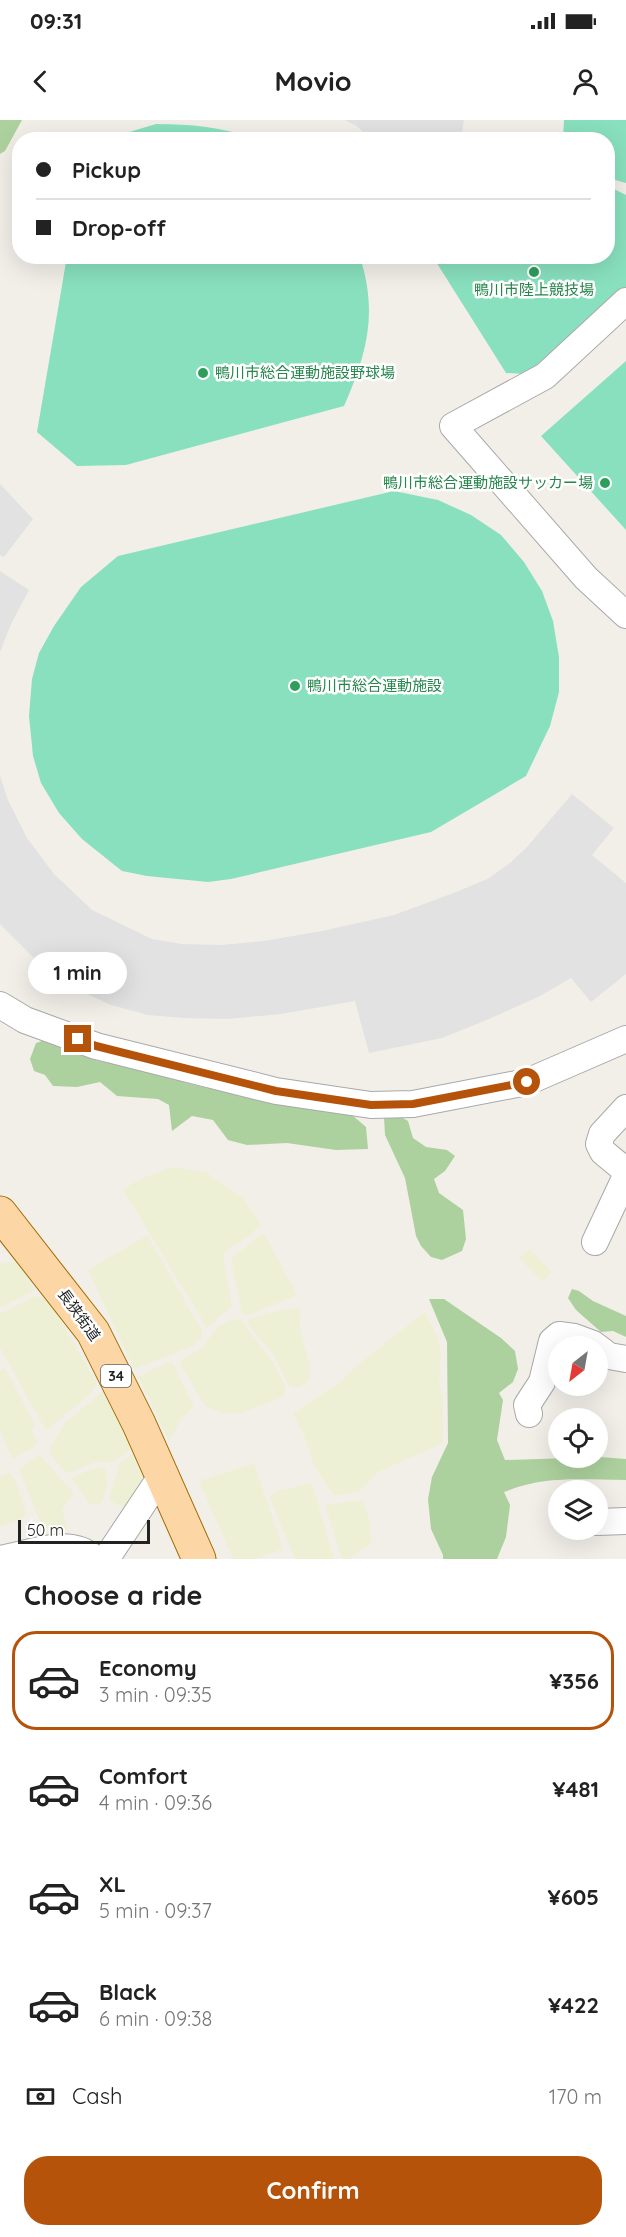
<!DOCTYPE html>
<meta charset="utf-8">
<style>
body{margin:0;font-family:Quicksand,"Noto Sans JP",sans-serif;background:#f2f2f2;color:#222;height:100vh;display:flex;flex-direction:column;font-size:22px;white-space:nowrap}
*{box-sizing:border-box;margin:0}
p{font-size:20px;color:#767676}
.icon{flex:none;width:33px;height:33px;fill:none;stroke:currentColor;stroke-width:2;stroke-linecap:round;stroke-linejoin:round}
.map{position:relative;height:1439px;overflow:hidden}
.sheet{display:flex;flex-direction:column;background:#fff;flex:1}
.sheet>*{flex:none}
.banner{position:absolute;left:12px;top:12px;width:603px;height:132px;border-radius:24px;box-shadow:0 6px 24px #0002;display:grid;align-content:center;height:132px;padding:0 24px;background:#fff}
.needle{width:39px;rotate:211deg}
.buttons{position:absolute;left:548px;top:1216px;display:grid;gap:12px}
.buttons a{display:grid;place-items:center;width:60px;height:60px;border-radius:50%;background:#fff;box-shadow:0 6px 24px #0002;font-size:30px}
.scale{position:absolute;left:18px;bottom:15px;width:132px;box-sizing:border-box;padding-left:6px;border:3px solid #222;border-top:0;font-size:16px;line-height:21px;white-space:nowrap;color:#222;-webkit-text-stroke:4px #fff;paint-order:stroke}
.end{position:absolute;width:27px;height:27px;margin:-14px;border:8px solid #b45309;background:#fff;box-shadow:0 0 0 3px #fff}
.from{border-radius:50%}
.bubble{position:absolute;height:42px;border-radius:21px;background:#fff;box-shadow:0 6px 24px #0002;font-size:20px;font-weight:700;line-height:42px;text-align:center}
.banner b{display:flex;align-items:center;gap:21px;height:57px;font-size:22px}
.banner b+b{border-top:2px solid #e0e0e0}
.banner i{width:15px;height:15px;background:#222}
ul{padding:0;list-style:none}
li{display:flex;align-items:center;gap:18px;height:99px;margin:0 12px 9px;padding:0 12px;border:3px solid transparent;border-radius:24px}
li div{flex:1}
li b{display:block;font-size:22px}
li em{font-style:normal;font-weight:700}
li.selected{border-color:#b45309}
li>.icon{width:54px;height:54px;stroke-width:1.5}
h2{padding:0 24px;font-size:27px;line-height:72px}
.pay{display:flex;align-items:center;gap:15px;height:66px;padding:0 24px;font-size:22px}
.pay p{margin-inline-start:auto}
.button{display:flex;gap:12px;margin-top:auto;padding:12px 24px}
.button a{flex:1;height:69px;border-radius:24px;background:#b45309;color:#fff;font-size:24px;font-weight:700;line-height:69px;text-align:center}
.status{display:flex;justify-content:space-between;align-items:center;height:42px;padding:0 30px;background:#fff;direction:ltr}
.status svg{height:16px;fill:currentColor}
header{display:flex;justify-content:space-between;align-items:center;height:78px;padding:0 24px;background:#fff;font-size:27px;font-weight:700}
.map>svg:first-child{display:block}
.farmland{fill:#eef0d5}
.forest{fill:#add19e}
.pitch{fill:#88e0be}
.parking{fill:#e2e2e2}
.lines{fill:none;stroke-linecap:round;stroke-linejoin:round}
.minor-casing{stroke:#a9a9a9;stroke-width:28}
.major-casing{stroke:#a06b00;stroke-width:35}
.minor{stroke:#fff;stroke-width:26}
.major{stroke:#fcd6a4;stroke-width:33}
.route{stroke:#b45309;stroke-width:8}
.leisure-dot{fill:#2e9e5b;stroke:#fff;stroke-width:2}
.labels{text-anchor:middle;stroke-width:5;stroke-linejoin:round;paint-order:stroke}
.shield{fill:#fff;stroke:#646464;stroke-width:1.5}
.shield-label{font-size:14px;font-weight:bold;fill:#222}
.leisure-label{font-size:15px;fill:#27864d;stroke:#fff;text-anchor:start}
.street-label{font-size:15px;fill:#222;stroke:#fff}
</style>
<div class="status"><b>09:31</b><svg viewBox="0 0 49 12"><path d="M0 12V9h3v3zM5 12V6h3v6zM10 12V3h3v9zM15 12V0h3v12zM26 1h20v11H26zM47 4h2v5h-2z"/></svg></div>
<header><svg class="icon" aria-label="back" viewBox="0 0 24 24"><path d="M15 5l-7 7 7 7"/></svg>Movio<svg class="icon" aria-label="person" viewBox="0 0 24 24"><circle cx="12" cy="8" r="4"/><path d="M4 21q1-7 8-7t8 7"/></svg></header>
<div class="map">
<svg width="626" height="1439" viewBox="0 0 626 1439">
<rect width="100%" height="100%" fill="#f2efe9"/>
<path class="farmland" d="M171,1047L206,1052L243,1078L261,1104L249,1116L228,1129L223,1135L232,1186L207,1208L123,1070L136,1061Z
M264,1113L297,1175L246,1196L242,1193L231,1138Z
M147,1115L202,1210L201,1218L193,1226L134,1249L88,1150Z
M530,1128L552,1153L542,1162L519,1138Z
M9,1142H18L35,1170L0,1188V1144Z
M35,1176L48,1178L97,1263L89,1275L46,1311L0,1228V1194Z
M299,1188L301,1212L310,1246L309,1261L298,1268L289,1266L274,1236L247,1203L249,1199L281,1190Z
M425,1192L438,1218L441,1235L439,1259L443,1281V1323L378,1352L360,1371L336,1376L329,1370L313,1344L304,1315L293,1293L336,1265L367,1237Z
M232,1199L241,1200L274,1244L285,1266V1276L242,1293H221L205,1286L179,1242L202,1228L217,1207Z
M168,1242L173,1243L194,1287L182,1298L169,1321L138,1257Z
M5,1248L35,1305L32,1310L37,1322L33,1328L12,1339L0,1310V1250Z
M105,1269L132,1329L113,1342H96L69,1353L62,1349L50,1334L51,1325L65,1303Z
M39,1334L74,1373L62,1390L68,1408L59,1418H47L19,1350Z
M132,1334L143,1358L127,1389L109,1380L119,1344Z
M254,1343L283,1429L255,1439H233L199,1361Z
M105,1347L108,1361L104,1377L100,1385L90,1384L71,1358L92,1349Z
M9,1353L15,1359L26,1392L24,1398L0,1407V1356Z
M310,1363L313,1367L334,1439H295L269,1376L278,1371Z
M362,1380L370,1401L372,1422L349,1439H342L325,1385Z"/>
<path class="forest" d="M0,0H22L5,31L0,34Z
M48,919L98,941L127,946L194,965L266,981L351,994L366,1007L368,1029L336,1030L287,1023L247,1025L228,1020L213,1000L192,996L172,1011L169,985L158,979L117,976L100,962L77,967L53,966L45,955L34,951L30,939L36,923Z
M396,994L408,1001L413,1018L426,1027L447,1030L455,1036L445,1051L434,1059L439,1073L463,1090L466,1119L462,1131L442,1140L431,1137L421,1126L416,1116L405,1058L385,1015L384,997Z
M572,1169L579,1171L593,1181L626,1196V1217L613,1211L601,1212L576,1190L568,1178Z
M429,1179H444L501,1218L515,1231L518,1249L513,1262L499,1273L503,1280L497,1320L505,1340L600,1337L626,1339V1360C582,1360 545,1355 504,1372L510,1385L506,1417L497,1439H443V1435L431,1409L428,1379L432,1357L448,1323L447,1222Z"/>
<path class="pitch" d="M564,0H626V63L608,58V20L563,19Z
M156,4C191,4 222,7 255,19H106Z
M608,66L626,75V167L526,254L506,253L433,137L608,136Z
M58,137H360C378,193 367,234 344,286L126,345L77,346L37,312L66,142L57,139Z
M626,241V410L541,316Z
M394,371L438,380L471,395L501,415L524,442L542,471L553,501L559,537V572L550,606L526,656L431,712L231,759L208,762L147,756L122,751L82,719L59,693L41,663L33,636L29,596L32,559L39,533L54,506L81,467L118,436Z"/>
<path class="parking" d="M345,0H464L461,19L371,20L357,6Z
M0,364L33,399L4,437L0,435Z
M0,451L29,470L11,504L0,532Z
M0,656L8,680L27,718L54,754L92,790L152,819L182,824L221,825L264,821L322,811L394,795L459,771L489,758L511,742L527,727L572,674L614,708L592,735L626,763V854L591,882L571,858L540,876L489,899L442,918L369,933L355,881L281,894L227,899L184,898L148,895L111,885L76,869L47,851L0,804Z"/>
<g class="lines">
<g class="minor-casing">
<path id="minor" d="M626,181L545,256L453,306L586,458L626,495
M0,885L25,900L96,926L276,971L371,985L413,984L527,962L626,919
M626,988L602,1014L599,1024L603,1032L626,1051
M595,1122L626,1056
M529,1294L527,1285L542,1262L552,1221L559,1215L574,1217L593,1224L609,1236L626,1239
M597,1402L626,1401
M0,1439C30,1434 70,1415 95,1439
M106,1439L162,1355"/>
</g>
<g class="major-casing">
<path id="major" d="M0,1093L93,1212L139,1304L199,1439"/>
</g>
<use href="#minor" class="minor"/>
<use href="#major" class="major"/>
</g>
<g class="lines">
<path class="route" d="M78,919L96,926L276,971L371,985L413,984L527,962"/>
</g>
<g class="leisure-dot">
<circle cx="534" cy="152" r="6"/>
<circle cx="203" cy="253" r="6"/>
<circle cx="605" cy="363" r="6"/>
<circle cx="295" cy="566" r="6"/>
</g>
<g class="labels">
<rect class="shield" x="101" y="1245" width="30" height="22" rx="4.5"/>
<g class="shield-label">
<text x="116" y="1261">34</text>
</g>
<g class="leisure-label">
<text x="534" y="175" text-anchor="middle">鴨川市陸上競技場</text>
<text x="215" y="258">鴨川市総合運動施設野球場</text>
<text x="593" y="368" text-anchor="end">鴨川市総合運動施設サッカー場</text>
<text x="307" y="571">鴨川市総合運動施設</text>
</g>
<g class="street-label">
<text transform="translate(79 1195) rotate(54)" y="5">長狭街道</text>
</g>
</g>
</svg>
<div class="buttons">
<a><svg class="needle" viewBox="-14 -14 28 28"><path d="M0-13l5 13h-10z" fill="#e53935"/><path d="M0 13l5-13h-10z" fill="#767676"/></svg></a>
<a><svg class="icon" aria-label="locate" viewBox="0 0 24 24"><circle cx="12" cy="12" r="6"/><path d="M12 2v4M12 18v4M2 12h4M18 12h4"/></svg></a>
<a><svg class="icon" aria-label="layers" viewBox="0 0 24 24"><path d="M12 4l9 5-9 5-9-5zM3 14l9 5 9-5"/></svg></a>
</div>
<div class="scale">50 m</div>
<i class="end from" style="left:527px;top:962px"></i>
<i class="end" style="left:78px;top:919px"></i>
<div class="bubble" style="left:28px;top:832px;width:99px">1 min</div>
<div class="banner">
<b><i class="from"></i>Pickup</b>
<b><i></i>Drop-off</b>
</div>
</div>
<section class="sheet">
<h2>Choose a ride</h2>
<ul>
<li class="selected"><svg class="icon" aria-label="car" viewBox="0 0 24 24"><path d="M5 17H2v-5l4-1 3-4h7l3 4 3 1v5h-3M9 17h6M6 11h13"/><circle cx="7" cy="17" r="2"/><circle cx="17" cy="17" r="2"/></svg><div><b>Economy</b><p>3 min · 09:35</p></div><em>¥356</em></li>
<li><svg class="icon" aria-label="car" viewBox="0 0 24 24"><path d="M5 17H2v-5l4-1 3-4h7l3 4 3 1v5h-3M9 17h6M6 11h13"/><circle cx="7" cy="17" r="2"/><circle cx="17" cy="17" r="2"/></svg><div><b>Comfort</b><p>4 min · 09:36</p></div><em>¥481</em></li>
<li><svg class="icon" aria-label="car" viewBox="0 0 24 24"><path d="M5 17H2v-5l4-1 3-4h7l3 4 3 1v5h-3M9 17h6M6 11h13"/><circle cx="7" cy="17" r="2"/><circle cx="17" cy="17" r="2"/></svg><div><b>XL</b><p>5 min · 09:37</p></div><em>¥605</em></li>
<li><svg class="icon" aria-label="car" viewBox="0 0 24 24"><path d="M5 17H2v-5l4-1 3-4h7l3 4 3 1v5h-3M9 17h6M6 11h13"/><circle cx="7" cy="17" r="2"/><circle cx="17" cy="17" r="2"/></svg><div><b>Black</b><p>6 min · 09:38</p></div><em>¥422</em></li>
</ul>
<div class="pay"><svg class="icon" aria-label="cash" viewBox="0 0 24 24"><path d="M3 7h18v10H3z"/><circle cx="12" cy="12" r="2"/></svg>Cash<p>170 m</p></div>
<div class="button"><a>Confirm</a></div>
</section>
